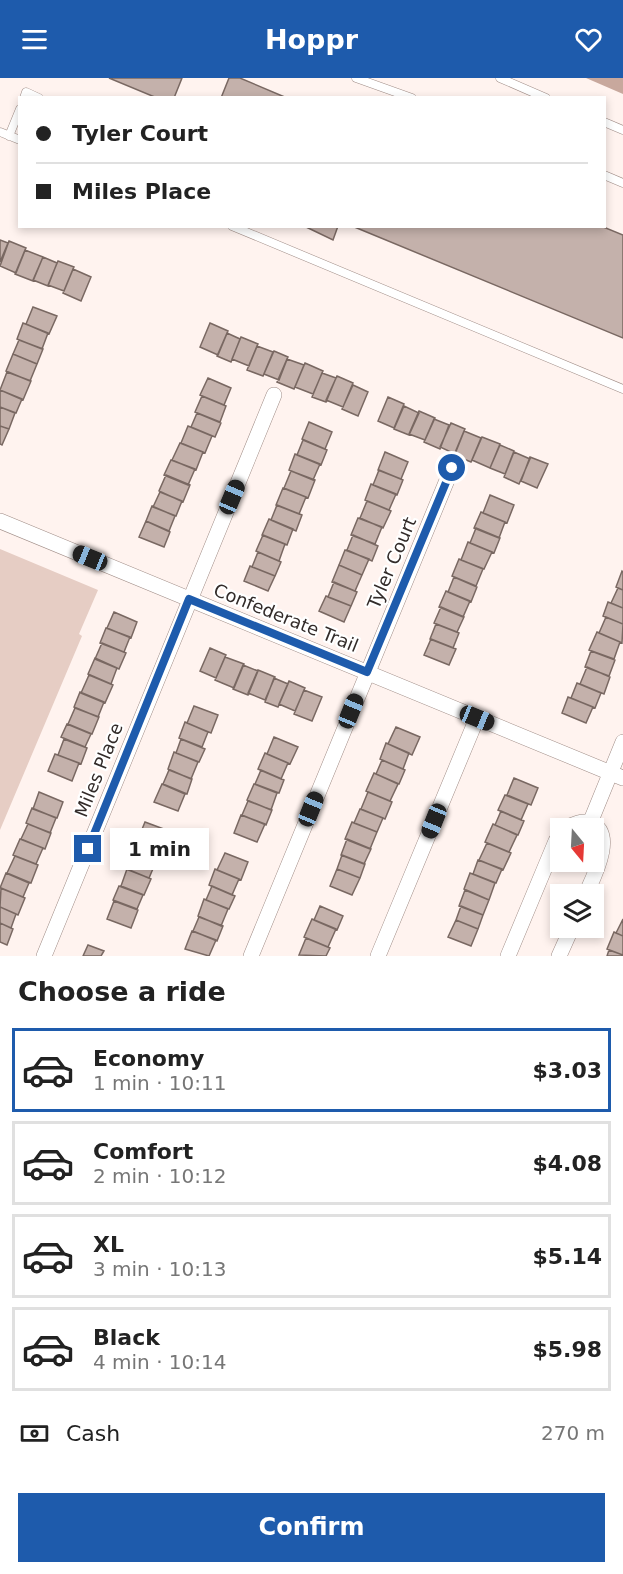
<!DOCTYPE html>
<meta charset="utf-8">
<style>
body{margin:0;font-family:"DejaVu Sans",sans-serif;background:#f6f6f6;color:#222;height:100vh;display:flex;flex-direction:column;font-size:22px;white-space:nowrap}
*{box-sizing:border-box;margin:0}
p{font-size:20px;color:#767676}
.icon{flex:none;width:33px;height:33px;fill:none;stroke:currentColor;stroke-width:2;stroke-linecap:round;stroke-linejoin:round}
.map{position:relative;height:878px;overflow:hidden}
.drawer{display:flex;flex-direction:column;background:#fff;flex:1}
.drawer>*{flex:none}
.banner{position:absolute;left:18px;top:18px;width:588px;height:132px;border-radius:0px;box-shadow:0 3px 9px #0003;display:grid;align-content:center;height:132px;padding:0 18px;background:#fff}
.needle{width:39px;rotate:162deg}
.tools{position:absolute;left:550px;top:740px;display:grid;gap:12px}
.tools a{display:grid;place-items:center;width:54px;height:54px;border-radius:0px;background:#fff;box-shadow:0 3px 9px #0003;font-size:30px}
.end{position:absolute;width:27px;height:27px;margin:-14px;border:8px solid #1e5bac;background:#fff;box-shadow:0 0 0 3px #fff}
.from{border-radius:50%}
.bubble{position:absolute;height:42px;border-radius:0px;background:#fff;box-shadow:0 3px 9px #0003;font-size:20px;font-weight:800;line-height:42px;text-align:center}
.car{position:absolute;width:18px;height:36px;margin:-18px -9px;border-radius:8px;box-shadow:0 0 4px 2px #0007;background:linear-gradient(#222 24%,#8ab4d8 0 40%,#222 0 76%,#8ab4d8 0 86%,#222 0)}
.banner b{display:flex;align-items:center;gap:21px;height:57px;font-size:22px}
.banner b+b{border-top:2px solid #e0e0e0}
.banner i{width:15px;height:15px;background:#222}
ul{padding:0;list-style:none}
li{display:flex;align-items:center;gap:18px;height:84px;margin:0 12px 9px;padding:0 6px;border:3px solid #e0e0e0;border-radius:0px}
li div{flex:1}
li b{display:block;font-size:22px}
li em{font-style:normal;font-weight:800}
li.on{border-color:#1e5bac}
li>.icon{width:54px;height:54px;stroke-width:1.5}
h2{padding:0 18px;font-size:27px;line-height:72px}
.pay{display:flex;align-items:center;gap:15px;height:66px;padding:0 18px;font-size:22px}
.pay p{margin-inline-start:auto}
.primary-button{display:flex;gap:12px;margin-top:auto;padding:12px 18px}
.primary-button a{flex:1;height:69px;border-radius:0px;background:#1e5bac;color:#fff;font-size:24px;font-weight:800;line-height:69px;text-align:center}
header{display:flex;justify-content:space-between;align-items:center;height:78px;padding:0 18px;background:#1e5bac;color:#fff;font-size:27px;font-weight:800}
.map>svg:first-child{display:block}
.green{fill:#e6cdc4}
.forest{fill:#c8a89d}
.building{fill:#c4b1ab;stroke:#796862;stroke-width:1.5}
.lines{fill:none;stroke-linecap:round;stroke-linejoin:round}
.service-casing{stroke:#a08d87;stroke-width:9}
.minor-casing{stroke:#a08d87;stroke-width:16}
.service{stroke:#fff;stroke-width:8}
.minor{stroke:#fff;stroke-width:15}
.route{stroke:#1e5bac;stroke-width:8}
.labels{text-anchor:middle;stroke-width:4.5;stroke-linejoin:round;paint-order:stroke}
.street-label{font-size:18px;fill:#322b29;stroke:#fff}
</style>
<header><svg class="icon" aria-label="menu" viewBox="0 0 24 24"><path d="M4 6h16M4 12h16M4 18h16"/></svg>Hoppr<svg class="icon" aria-label="heart" viewBox="0 0 24 24"><path d="M12 20l-8-8c-3-5 5-10 8-4 3-6 11-1 8 4z"/></svg></header>
<div class="map">
<svg width="623" height="878" viewBox="0 0 623 878">
<rect width="100%" height="100%" fill="#fff3ef"/>
<path class="green" d="M0,471L98,512L79,556L82,558L0,752Z"/>
<path class="forest" d="M586,0H623V16Z"/>
<path class="building" d="M109,0H182L174,20H157Z
M229,0H240L287,20H221Z
M304,148H338L333,162Z
M352,148H601L623,157V260Z
M0,162L8,165L0,184Z
M9,163L26,170L16,195L0,188Z
M25,172L43,179L33,203L15,196Z
M43,179L57,185L48,208L33,202Z
M58,183L74,189L64,213L48,207Z
M73,191L91,199L81,223L63,215Z
M33,229L57,238L49,256L26,246Z
M23,245L48,255L42,271L17,261Z
M210,245L228,253L218,277L200,269Z
M227,255L240,261L231,284L217,278Z
M241,259L258,266L249,288L232,281Z
M19,262L43,271L37,286L13,276Z
M257,268L273,274L263,298L247,292Z
M274,273L288,279L279,302L264,296Z
M13,276L37,286L30,303L6,293Z
M287,281L304,287L294,311L277,304Z
M305,285L323,293L313,316L295,309Z
M7,294L31,303L23,322L0,312Z
M322,295L336,300L326,324L312,319Z
M337,298L353,305L343,329L326,322Z
M208,300L231,310L224,327L200,317Z
M353,307L368,314L358,338L342,331Z
M0,312L22,321L16,335L0,329Z
M202,318L226,328L220,344L195,334Z
M388,319L404,326L394,350L378,343Z
M404,328L419,335L409,357L394,351Z
M0,329L15,335L9,351L0,348Z
M419,333L435,340L425,362L409,356Z
M197,335L221,345L215,359L191,349Z
M434,341L449,347L440,371L424,364Z
M309,344L332,354L325,371L302,361Z
M451,345L465,351L455,376L440,369Z
M0,348L9,351L2,367L0,366Z
M188,348L212,358L205,375L181,365Z
M464,353L481,360L471,384L454,377Z
M482,359L500,366L490,390L472,382Z
M303,362L327,372L321,387L297,377Z
M180,365L203,374L196,392L172,382Z
M500,367L514,373L505,396L490,390Z
M385,374L408,384L401,401L378,392Z
M514,374L530,381L519,406L504,399Z
M295,376L320,386L313,402L289,392Z
M530,379L548,386L537,410L521,403Z
M171,382L195,391L188,407L164,397Z
M379,392L403,402L397,417L373,407Z
M291,393L315,402L308,420L284,410Z
M166,397L190,407L183,424L159,413Z
M371,406L396,416L389,432L365,422Z
M283,410L306,419L299,436L276,427Z
M160,414L182,423L176,438L153,429Z
M490,417L514,427L507,445L483,435Z
M367,423L391,433L383,450L360,440Z
M277,427L302,437L296,453L271,442Z
M152,428L175,438L169,453L146,443Z
M481,434L505,444L499,460L474,450Z
M358,440L382,449L375,466L351,457Z
M269,441L293,451L287,467L262,457Z
M146,443L170,454L164,469L139,459Z
M476,450L500,460L494,475L470,465Z
M263,457L285,466L279,483L256,473Z
M353,457L378,468L372,483L347,472Z
M468,464L492,474L484,491L461,482Z
M345,472L369,481L362,497L339,487Z
M258,474L281,484L275,498L252,489Z
M459,481L483,491L476,508L452,498Z
M339,487L362,497L355,513L332,504Z
M250,488L275,498L268,513L244,503Z
M622,493L623,494V512L616,509Z
M454,499L477,509L471,524L448,514Z
M334,504L357,514L351,528L328,519Z
M618,510L623,512V530L611,525Z
M446,513L470,523L463,539L439,529Z
M326,518L351,528L344,544L319,533Z
M608,524L623,530V546L603,538Z
M441,529L464,539L457,554L434,545Z
M114,534L137,544L131,560L107,550Z
M606,539L623,546L622,565L599,555Z
M436,546L459,555L453,570L430,561Z
M106,550L130,559L124,574L100,565Z
M597,554L620,564L614,581L589,572Z
M431,561L456,571L449,587L424,577Z
M102,565L126,575L119,591L95,581Z
M210,570L226,577L216,600L200,593Z
M591,573L615,582L609,598L585,589Z
M225,579L244,586L234,610L215,602Z
M95,580L117,590L111,606L88,596Z
M243,587L258,593L248,617L233,611Z
M587,589L610,599L604,616L580,606Z
M258,592L275,599L265,622L248,615Z
M89,597L113,607L105,625L81,615Z
M274,600L288,606L278,629L265,624Z
M289,603L305,610L295,633L279,626Z
M577,605L601,615L595,630L571,620Z
M304,612L322,619L312,643L294,636Z
M80,614L104,624L98,639L74,629Z
M568,619L593,629L586,645L562,635Z
M194,628L218,637L211,655L187,645Z
M75,630L99,639L92,656L68,646Z
M185,644L208,654L202,669L179,660Z
M67,646L91,656L85,669L61,659Z
M396,649L420,659L412,677L388,666Z
M274,659L298,669L290,686L267,676Z
M64,661L87,670L81,686L58,677Z
M181,661L205,671L199,684L176,675Z
M386,665L409,675L403,691L380,681Z
M174,674L198,684L191,701L168,691Z
M265,675L288,685L281,701L258,691Z
M55,676L79,685L72,703L48,693Z
M382,682L405,692L399,706L376,696Z
M169,692L192,701L187,716L163,706Z
M261,692L284,702L279,715L255,706Z
M374,695L398,706L390,723L366,713Z
M514,700L538,710L531,727L507,717Z
M162,706L185,716L178,733L154,724Z
M254,706L277,715L271,732L247,722Z
M39,714L63,724L57,740L33,731Z
M368,714L392,724L385,741L361,731Z
M505,717L528,726L521,742L498,732Z
M248,723L272,732L266,747L242,737Z
M32,730L56,740L50,755L26,745Z
M360,731L383,740L377,754L354,745Z
M501,733L524,743L518,757L495,747Z
M241,737L265,746L257,764L234,755Z
M145,744L169,753L162,771L138,761Z
M352,744L377,754L370,771L345,761Z
M28,746L51,755L45,771L21,761Z
M493,746L517,757L509,774L485,764Z
M20,761L43,770L36,786L13,777Z
M347,761L371,771L364,786L341,777Z
M141,762L164,772L158,787L134,778Z
M487,765L511,775L503,792L479,782Z
M225,775L248,784L241,802L217,792Z
M131,777L155,786L149,800L126,791Z
M342,777L365,786L360,800L337,791Z
M15,778L38,787L31,805L7,795Z
M478,782L502,791L496,805L473,796Z
M127,791L151,801L144,817L121,808Z
M215,791L239,801L232,817L209,807Z
M337,791L360,800L352,817L330,808Z
M6,795L29,805L23,819L0,810Z
M470,795L495,805L489,822L464,811Z
M119,808L143,817L137,831L113,822Z
M212,808L235,818L229,831L206,822Z
M1,810L25,820L18,837L0,829Z
M465,812L489,822L483,837L459,828Z
M204,821L228,831L221,848L198,838Z
M114,823L138,832L131,850L107,841Z
M320,828L343,838L337,852L314,842Z
M461,828L483,837L478,851L456,842Z
M0,829L16,836L11,850L0,845Z
M199,839L223,848L217,863L193,853Z
M312,841L336,851L328,869L304,859Z
M623,841V858L616,855Z
M456,842L478,851L471,868L448,859Z
M0,845L13,851L7,867L0,864Z
M192,853L216,862L209,878L185,871Z
M614,854L623,858V877L607,871Z
M306,860L330,870L326,878L299,877Z
M88,867L104,873L101,878H83Z
M609,872L623,877V878H607Z"/>
<g class="lines">
<g class="service-casing">
<path id="service" d="M356,0L412,20
M500,0L546,20
M24,20L26,14L39,20
M604,44L623,52
M0,54L20,62
M9,58L20,31
M604,97L623,105
M232,148L623,311"/>
</g>
<g class="minor-casing">
<path id="minor" d="M0,443L623,700
M590,745L623,664
M567,750C573,746 583,742 590,745C617,755 593,800 586,816
M44,878L274,317
M251,878L452,390
M378,878L477,640
M508,878L556,763L561,756
M559,878L572,849"/>
</g>
<use href="#service" class="service"/>
<use href="#minor" class="minor"/>
</g>
<g class="lines">
<path class="route" d="M88,771L189,521L367,594L452,390"/>
</g>
<g class="labels">
<g class="street-label">
<text transform="translate(392 485) rotate(-67)" y="6">Tyler Court</text>
<text transform="translate(286 540) rotate(22)" y="6">Confederate Trail</text>
<text transform="translate(99 692) rotate(-68)" y="6">Miles Place</text>
</g>
</g>
</svg>
<div class="tools">
<a><svg class="needle" viewBox="-14 -14 28 28"><path d="M0-13l5 13h-10z" fill="#e53935"/><path d="M0 13l5-13h-10z" fill="#767676"/></svg></a>
<a><svg class="icon" aria-label="layers" viewBox="0 0 24 24"><path d="M12 4l9 5-9 5-9-5zM3 14l9 5 9-5"/></svg></a>
</div>
<i class="end from" style="left:452px;top:390px"></i>
<i class="end" style="left:88px;top:771px"></i>
<div class="bubble" style="left:110px;top:750px;width:99px">1 min</div>
<i class="car" style="left:232px;top:419px;rotate:23deg"></i>
<i class="car" style="left:90px;top:480px;rotate:292deg"></i>
<i class="car" style="left:351px;top:633px;rotate:22deg"></i>
<i class="car" style="left:477px;top:640px;rotate:112deg"></i>
<i class="car" style="left:311px;top:731px;rotate:22deg"></i>
<i class="car" style="left:434px;top:743px;rotate:202deg"></i>
<div class="banner">
<b><i class="from"></i>Tyler Court</b>
<b><i></i>Miles Place</b>
</div>
</div>
<section class="drawer">
<h2>Choose a ride</h2>
<ul>
<li class="on"><svg class="icon" aria-label="car" viewBox="0 0 24 24"><path d="M5 17H2v-5l4-1 3-4h7l3 4 3 1v5h-3M9 17h6M6 11h13"/><circle cx="7" cy="17" r="2"/><circle cx="17" cy="17" r="2"/></svg><div><b>Economy</b><p>1 min · 10:11</p></div><em>$3.03</em></li>
<li><svg class="icon" aria-label="car" viewBox="0 0 24 24"><path d="M5 17H2v-5l4-1 3-4h7l3 4 3 1v5h-3M9 17h6M6 11h13"/><circle cx="7" cy="17" r="2"/><circle cx="17" cy="17" r="2"/></svg><div><b>Comfort</b><p>2 min · 10:12</p></div><em>$4.08</em></li>
<li><svg class="icon" aria-label="car" viewBox="0 0 24 24"><path d="M5 17H2v-5l4-1 3-4h7l3 4 3 1v5h-3M9 17h6M6 11h13"/><circle cx="7" cy="17" r="2"/><circle cx="17" cy="17" r="2"/></svg><div><b>XL</b><p>3 min · 10:13</p></div><em>$5.14</em></li>
<li><svg class="icon" aria-label="car" viewBox="0 0 24 24"><path d="M5 17H2v-5l4-1 3-4h7l3 4 3 1v5h-3M9 17h6M6 11h13"/><circle cx="7" cy="17" r="2"/><circle cx="17" cy="17" r="2"/></svg><div><b>Black</b><p>4 min · 10:14</p></div><em>$5.98</em></li>
</ul>
<div class="pay"><svg class="icon" aria-label="cash" viewBox="0 0 24 24"><path d="M3 7h18v10H3z"/><circle cx="12" cy="12" r="2"/></svg>Cash<p>270 m</p></div>
<div class="primary-button"><a>Confirm</a></div>
</section>
